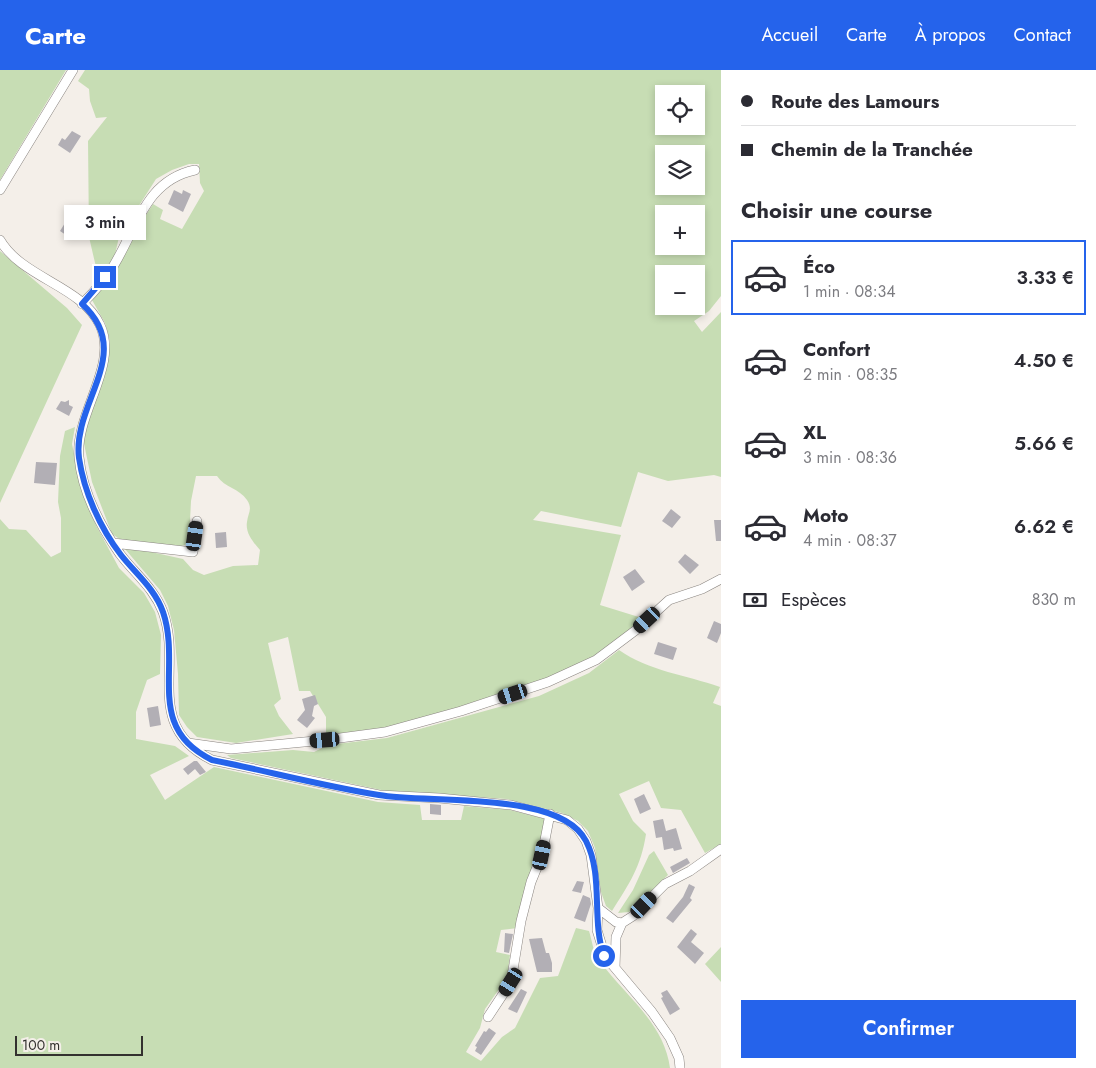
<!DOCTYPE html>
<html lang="fr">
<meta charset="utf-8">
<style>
body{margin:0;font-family:Jost,sans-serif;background:#f2f2f3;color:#2b2b33;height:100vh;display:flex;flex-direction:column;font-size:19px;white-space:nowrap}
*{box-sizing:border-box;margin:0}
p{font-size:16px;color:#7c7c81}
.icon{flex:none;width:28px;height:28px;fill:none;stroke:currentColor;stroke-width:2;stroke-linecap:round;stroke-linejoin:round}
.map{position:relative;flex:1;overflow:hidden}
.drawer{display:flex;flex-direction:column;background:#fff;width:375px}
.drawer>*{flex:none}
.hud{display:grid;align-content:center;height:110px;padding:0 20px;background:#fff}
.tools{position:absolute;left:655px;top:15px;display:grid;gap:10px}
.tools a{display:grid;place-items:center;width:50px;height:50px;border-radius:0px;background:#fff;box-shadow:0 2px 8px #0003;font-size:25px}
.scale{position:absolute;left:15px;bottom:12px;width:128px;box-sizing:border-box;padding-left:5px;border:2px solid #33312f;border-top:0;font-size:14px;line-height:18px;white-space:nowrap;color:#33312f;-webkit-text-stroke:4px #f4efe9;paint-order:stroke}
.end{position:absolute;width:22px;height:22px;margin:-11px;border:6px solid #2563eb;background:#fff;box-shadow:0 0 0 2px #fff}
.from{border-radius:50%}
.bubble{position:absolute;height:35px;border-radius:0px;background:#fff;box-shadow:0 2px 8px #0003;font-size:16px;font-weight:600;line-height:35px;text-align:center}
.car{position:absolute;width:15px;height:30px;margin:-15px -8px;border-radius:6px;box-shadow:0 0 4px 1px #0007;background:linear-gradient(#222 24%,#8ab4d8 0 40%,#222 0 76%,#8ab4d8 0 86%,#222 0)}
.hud b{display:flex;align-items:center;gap:18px;height:48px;font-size:19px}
.hud b+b{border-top:1px solid #e1e1e2}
.hud i{width:12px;height:12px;background:#2b2b33}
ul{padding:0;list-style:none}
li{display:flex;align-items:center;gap:15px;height:75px;margin:0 10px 8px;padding:0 10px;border:2px solid transparent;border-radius:0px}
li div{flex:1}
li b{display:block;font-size:19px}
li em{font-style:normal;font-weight:600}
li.on{border-color:#2563eb}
li>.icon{width:45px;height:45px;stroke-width:1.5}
h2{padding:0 20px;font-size:22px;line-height:60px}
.pay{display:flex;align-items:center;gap:12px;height:55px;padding:0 20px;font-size:19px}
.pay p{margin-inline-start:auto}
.button{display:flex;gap:10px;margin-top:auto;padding:10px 20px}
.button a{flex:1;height:58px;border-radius:0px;background:#2563eb;color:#fff;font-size:20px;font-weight:600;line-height:58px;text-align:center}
header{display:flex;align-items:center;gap:30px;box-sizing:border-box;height:70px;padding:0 25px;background:#2563eb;color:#fff}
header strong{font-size:24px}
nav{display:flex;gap:28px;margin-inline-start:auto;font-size:18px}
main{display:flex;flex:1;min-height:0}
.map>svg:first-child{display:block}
.green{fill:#c7ddb4;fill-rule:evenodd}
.building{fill:#b2afb5}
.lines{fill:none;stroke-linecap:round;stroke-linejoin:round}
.minor-casing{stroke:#8a8580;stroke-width:10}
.minor{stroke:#fff;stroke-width:9}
.route{stroke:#2563eb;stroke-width:6}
</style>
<header>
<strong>Carte</strong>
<nav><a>Accueil</a><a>Carte</a><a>À propos</a><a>Contact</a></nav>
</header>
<main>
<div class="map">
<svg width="721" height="998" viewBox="0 0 721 998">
<rect width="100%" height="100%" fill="#f4efe9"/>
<path class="green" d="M0,0H66L0,110Z
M85,0H721V226L709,241L694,251L702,262L721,242V407L714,405L668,411L638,402L621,457L541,441L533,450L621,465L600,535L642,548C604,595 527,615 471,633C442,643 413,653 383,659C364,663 345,663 326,665V647L310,621H299L288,567L268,573L281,629L274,635L279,646L293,664L236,673L197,667L187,657L179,645L178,604L174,560L168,536L160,520L125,479L133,478L183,489L193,500L204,505L233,496L258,495L260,480C254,473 245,463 247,452C248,443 253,439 247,430C239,418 225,418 217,406H196L191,431L189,470L185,475L174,478L121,470L112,464L92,412L83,369L107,296L110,272L105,253L92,230L153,134L163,140L160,149L182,159L204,121L200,113L199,94H189L172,100L156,109L119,167L114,189L99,210L89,167L88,71L107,47L96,48L90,31L89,19L78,11ZM664,24H696V56H664ZM664,84H696V116H664ZM664,144H696V176H664ZM664,204H696V236H664Z
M0,181L67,238L82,255L0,433Z
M75,357L72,374L78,403L85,430L97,457L119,498L144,523L155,542L161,565L160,604L147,610L136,642V669L175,676L189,686L150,705L165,730L214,697L378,732L420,735L422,750H461L464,736L510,740L546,749L539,784L518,846L517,858L501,860L496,882L510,885L507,908L485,939L480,958L466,982L481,991L502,967L515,958L540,908L558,906L576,858L589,861C592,870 593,882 599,890C624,925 664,952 670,998H0V449L9,459L26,460L51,487L61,482V448L58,432L60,386L65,361Z
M619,580C649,601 686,605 720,617L713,633L721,636V774L705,783L681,740L661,738L649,711L619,724L633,751L646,764C641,797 629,814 612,841L606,836L601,822L595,778L588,761L578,751L562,743L507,729L386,721L231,688L227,685L293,680L314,682L328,675L387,668L539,626L589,603Z
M654,781L668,805L629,842L618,843L633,820L649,785Z
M721,877V912L705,894Z"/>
<path class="building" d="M72,61L81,66L70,83L58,75L62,68L65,70Z
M174,120L182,124L183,120L191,124L183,142L168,134Z
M75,136L78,138H88L89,148L75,150V158L69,167L60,161L65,153L64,137Z
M69,330V335L73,337L69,346L56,339L61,331L65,332Z
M36,392L57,393L55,415L34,413Z
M671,439L681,447L672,458L662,451Z
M714,450H721V471H716Z
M226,462L227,477L216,478L215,463Z
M685,484L699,495L690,504L678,492Z
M635,499L645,512L632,521L623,507Z
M714,551L721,554V563L717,573L707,568Z
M658,572L677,578L673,590L654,584Z
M315,625L318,634L314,636L312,646L315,648L307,658L297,650L305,640L302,629Z
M158,636L161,655L150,657L147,638Z
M194,691H197L206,702L200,705L195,699L188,705L183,699Z
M644,724L651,739L640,744L634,729Z
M430,734L441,735V745L430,744Z
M663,749L666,761L676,758L682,779L674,781L673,778L664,780L662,767L656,768L653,751Z
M687,788L690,793L673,803L670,797Z
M577,811L584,812L581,823L572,821Z
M689,814L695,817L690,828L692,830L673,853L666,848L683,827Z
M583,825L590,828L591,834L585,852L574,848Z
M691,859L697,864L691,872L704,883L695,894L677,877Z
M505,863L513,864L509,883L504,882Z
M542,868L546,883H549L552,893V902H537L529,869Z
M521,919L527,922L517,943L508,939Z
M667,920L680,939L670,945L661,928L663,927L661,923Z
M489,958L496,963L481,985L475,981L477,977L475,976L484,961L486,962Z"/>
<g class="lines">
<g class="minor-casing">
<path id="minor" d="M0,120L73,0
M0,170C22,208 82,216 100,255C119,296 75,343 79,387C82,421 101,457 120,484C135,504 154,518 163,542C183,597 143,656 212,690L379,725L439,728L511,735L567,750L578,759L586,771L591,785L598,838L597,860L605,886L652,942L670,968L679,988L680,998
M82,234C94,222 105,210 114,195C137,157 146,110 195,100
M113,473L193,482L197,451
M188,673L231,679L325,670L385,662L461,641L548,612L596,590L636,560L669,530L702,519L721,509
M598,838L616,852L622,853L633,846L665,814L690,801L721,779
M615,898L616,867L622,853
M488,947L511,912L521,851L531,812L542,785L550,744"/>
</g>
<use href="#minor" class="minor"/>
</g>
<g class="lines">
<path class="route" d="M105,207L82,234C136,283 72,332 79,388C84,422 100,458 121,485C136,504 155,519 163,542C182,598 144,657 212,690C267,701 323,716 379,725C428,734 560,720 586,771C604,806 591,850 604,886"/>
</g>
</svg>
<div class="tools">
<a><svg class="icon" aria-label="locate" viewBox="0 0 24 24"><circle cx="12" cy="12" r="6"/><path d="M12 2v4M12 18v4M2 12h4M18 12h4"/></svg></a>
<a><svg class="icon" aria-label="layers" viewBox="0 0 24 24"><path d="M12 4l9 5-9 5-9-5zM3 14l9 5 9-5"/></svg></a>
<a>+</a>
<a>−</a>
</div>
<div class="scale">100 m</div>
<i class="end from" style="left:604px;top:886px"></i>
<i class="end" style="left:105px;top:207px"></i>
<div class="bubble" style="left:64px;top:135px;width:82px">3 min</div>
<i class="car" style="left:195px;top:466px;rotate:8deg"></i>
<i class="car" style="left:647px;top:550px;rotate:227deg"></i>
<i class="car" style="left:513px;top:624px;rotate:252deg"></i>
<i class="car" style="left:325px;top:670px;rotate:265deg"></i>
<i class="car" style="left:542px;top:785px;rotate:12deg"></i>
<i class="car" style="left:644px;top:835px;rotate:44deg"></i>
<i class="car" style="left:511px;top:912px;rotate:212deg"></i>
</div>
<section class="drawer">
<div class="hud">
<b><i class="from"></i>Route des Lamours</b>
<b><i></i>Chemin de la Tranchée</b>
</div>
<h2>Choisir une course</h2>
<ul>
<li class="on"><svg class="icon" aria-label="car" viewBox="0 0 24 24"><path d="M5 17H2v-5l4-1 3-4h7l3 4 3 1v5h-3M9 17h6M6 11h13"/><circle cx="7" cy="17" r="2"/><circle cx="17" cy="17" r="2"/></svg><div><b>Éco</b><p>1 min · 08:34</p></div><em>3.33 €</em></li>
<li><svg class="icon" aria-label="car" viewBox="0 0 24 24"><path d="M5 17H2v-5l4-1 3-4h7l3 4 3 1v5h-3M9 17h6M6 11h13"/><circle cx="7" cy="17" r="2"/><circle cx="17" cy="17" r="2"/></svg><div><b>Confort</b><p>2 min · 08:35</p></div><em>4.50 €</em></li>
<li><svg class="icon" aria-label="car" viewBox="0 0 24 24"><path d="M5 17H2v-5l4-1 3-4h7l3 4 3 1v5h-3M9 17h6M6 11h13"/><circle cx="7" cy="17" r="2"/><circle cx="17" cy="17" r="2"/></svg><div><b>XL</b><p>3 min · 08:36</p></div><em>5.66 €</em></li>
<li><svg class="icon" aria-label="car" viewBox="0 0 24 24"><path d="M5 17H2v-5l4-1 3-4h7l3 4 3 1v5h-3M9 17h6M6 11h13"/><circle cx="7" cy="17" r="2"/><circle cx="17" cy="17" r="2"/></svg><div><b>Moto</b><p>4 min · 08:37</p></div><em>6.62 €</em></li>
</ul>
<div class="pay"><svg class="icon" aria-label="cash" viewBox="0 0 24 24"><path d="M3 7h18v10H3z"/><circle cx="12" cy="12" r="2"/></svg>Espèces<p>830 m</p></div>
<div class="button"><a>Confirmer</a></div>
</section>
</main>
